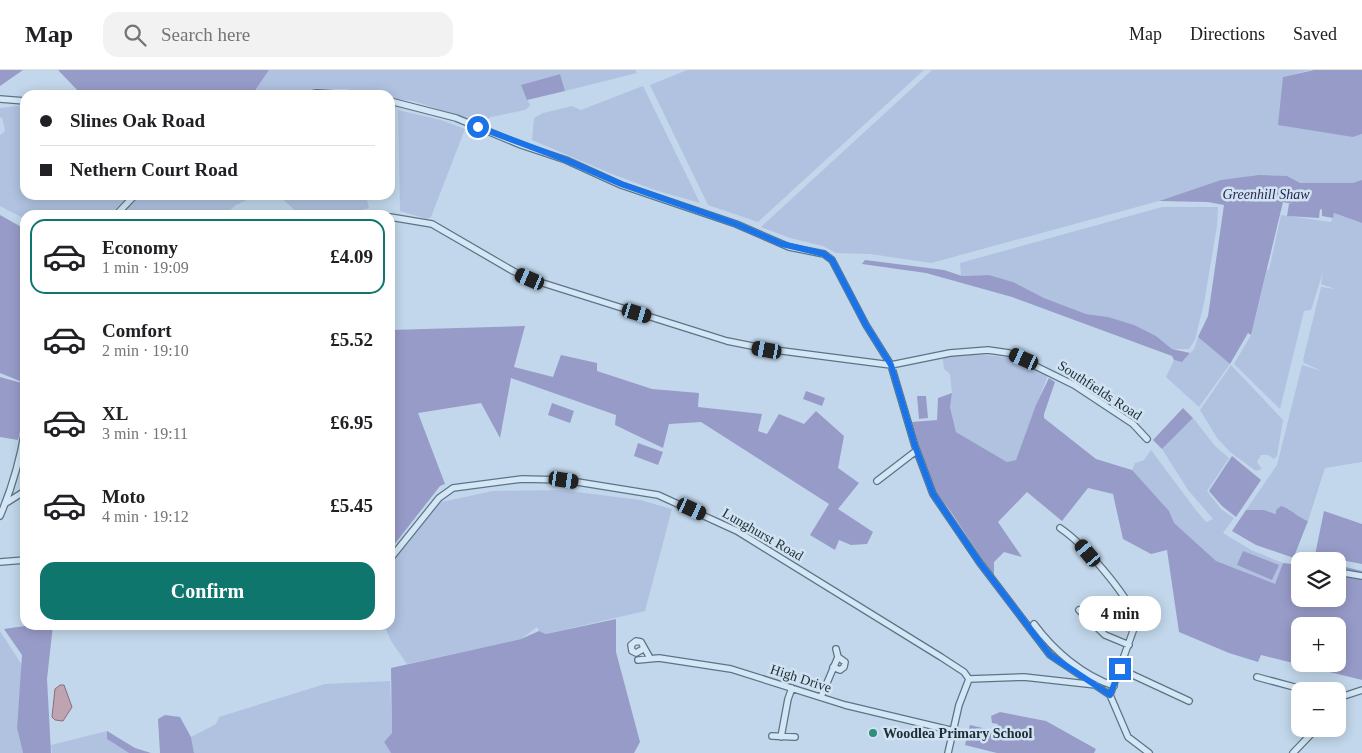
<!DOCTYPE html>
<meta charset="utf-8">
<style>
body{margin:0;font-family:Georgia,serif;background:#f2f2f2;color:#202124;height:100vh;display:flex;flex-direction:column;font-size:19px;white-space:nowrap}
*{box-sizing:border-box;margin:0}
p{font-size:16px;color:#757577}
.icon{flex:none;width:28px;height:28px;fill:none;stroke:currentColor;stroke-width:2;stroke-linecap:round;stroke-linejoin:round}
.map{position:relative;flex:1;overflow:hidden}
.drawer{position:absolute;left:20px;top:140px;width:375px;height:420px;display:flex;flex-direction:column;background:#fff;border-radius:15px;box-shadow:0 2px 12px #0003}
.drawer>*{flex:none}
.guide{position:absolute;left:20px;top:20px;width:375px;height:110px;border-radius:15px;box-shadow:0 2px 12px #0003;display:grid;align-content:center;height:110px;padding:0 20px;background:#fff}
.fabs{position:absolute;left:1291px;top:482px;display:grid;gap:10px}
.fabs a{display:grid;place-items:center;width:55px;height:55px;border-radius:10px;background:#fff;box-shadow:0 2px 12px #0003;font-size:25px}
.end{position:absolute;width:22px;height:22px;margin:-11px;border:6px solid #1a73e8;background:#fff;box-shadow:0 0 0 2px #fff}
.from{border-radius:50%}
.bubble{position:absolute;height:35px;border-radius:15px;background:#fff;box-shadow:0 2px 12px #0003;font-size:16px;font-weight:700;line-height:35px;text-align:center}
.car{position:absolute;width:15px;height:30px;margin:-15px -8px;border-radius:6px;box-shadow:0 0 4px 1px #0007;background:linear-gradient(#222 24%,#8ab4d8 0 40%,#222 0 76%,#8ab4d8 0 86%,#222 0)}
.guide b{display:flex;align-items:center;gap:18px;height:48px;font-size:19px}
.guide b+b{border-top:1px solid #e0e0e0}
.guide i{width:12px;height:12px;background:#202124}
ul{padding:9px 0 0;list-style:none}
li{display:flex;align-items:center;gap:15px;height:75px;margin:0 10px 8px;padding:0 10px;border:2px solid transparent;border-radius:15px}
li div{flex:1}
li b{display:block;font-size:19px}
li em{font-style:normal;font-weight:700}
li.active{border-color:#0f766e}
li>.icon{width:45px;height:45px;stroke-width:1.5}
.cta{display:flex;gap:10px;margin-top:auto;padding:10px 20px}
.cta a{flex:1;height:58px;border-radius:15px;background:#0f766e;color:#fff;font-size:20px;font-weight:700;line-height:58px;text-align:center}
header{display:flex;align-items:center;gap:30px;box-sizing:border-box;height:70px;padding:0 25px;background:#fff;border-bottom:1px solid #e0e0e0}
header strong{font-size:24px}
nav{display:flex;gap:28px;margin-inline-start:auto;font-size:18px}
.search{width:350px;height:45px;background:#f2f2f2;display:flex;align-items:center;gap:12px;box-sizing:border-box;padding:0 18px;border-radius:15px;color:#757577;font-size:19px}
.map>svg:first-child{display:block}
.farmland{fill:#b0c2e0}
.green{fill:#979bc8;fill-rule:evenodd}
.water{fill:#bea4b1;stroke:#8b6c7a}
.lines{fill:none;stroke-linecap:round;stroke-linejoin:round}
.minor-casing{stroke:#5a7684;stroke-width:8}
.minor{stroke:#d5e6f6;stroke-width:5.5}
.route{stroke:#1a73e8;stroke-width:6}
.poi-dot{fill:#2e8f7a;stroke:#d1e2f3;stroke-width:2}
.labels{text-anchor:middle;stroke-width:5;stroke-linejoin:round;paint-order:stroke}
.park-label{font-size:14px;font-style:italic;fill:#27254f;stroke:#d1e2f3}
.street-label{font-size:14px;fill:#1e2e34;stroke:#d1e2f3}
.poi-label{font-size:14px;font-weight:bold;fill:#1e2e34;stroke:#d1e2f3;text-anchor:start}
</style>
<header>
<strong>Map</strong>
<div class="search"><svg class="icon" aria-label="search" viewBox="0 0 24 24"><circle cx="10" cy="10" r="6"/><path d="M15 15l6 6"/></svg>Search here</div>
<nav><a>Map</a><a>Directions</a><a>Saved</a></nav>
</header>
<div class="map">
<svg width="1362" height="683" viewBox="0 0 1362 683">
<rect width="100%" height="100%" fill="#c2d7eb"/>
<path class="farmland" d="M269,0H635L637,3L565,21L559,4L522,15L530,36L525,40L491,47L476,55L435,38L413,31L390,28V25H372L345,19L303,20L283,25H252Z
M687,0H924L758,152L708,135L650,15Z
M932,0H1310L1283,7L1353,67L1362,64V110L1352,113H1299L1287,106L1221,110L1159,131L931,193L870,184L836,183L823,176L790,168L761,157Z
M643,16L700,133L655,120L612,104L532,70L534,48L543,43L572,36L581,40Z
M25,35V125H130L109,145H25V149L0,136V65L5,61L2,47L0,48V38Z
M398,40L441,50L465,59L431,147L427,149L400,141Z
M139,125H257L236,135L224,145H121Z
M278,125H366L369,138L345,145H300Z
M1162,137H1218L1217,156L1204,233L1195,270L1189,279H1172L1156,266L1108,247L1086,244L1044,228L1013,212L989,205L961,206L960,193Z
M1334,143L1362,153V392L1325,398L1308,451L1298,448L1289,439L1277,444L1264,440H1246L1277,395L1302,295L1322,301L1304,293L1303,290L1321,217L1335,219L1321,214L1323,202L1311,240L1304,241L1280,339L1234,294L1251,265L1267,200H1269L1281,145L1331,152Z
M1198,267L1230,294L1199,337L1166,307L1174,290L1182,292L1194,279Z
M974,284L1014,288L1048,305L1016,390L1007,392L956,362L950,337L952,323L950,304L944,299L943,289L944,287Z
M1231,295L1283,350L1277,386L1274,389L1268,385H1261L1257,392L1262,399L1256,401L1230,382L1217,368L1200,340Z
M1193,348L1215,376L1229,388L1207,421L1221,439L1234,448L1223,463L1251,480L1283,493L1275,515L1232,497L1205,494L1131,403L1135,393L1144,390L1151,380L1195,439L1206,452L1213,449L1188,420L1162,379Z
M561,420L640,430L672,439L645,541L546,564L539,561L537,557L521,569L407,594L391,571L384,555H390V495L441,432L493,421Z
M0,561L22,595L17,658L23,683H0Z
M390,611L392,663L384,672L391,683H194L191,667L216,654L219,647L325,614Z
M107,661V669L129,683H52L51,675Z"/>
<path class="green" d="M0,0H23L0,16Z
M58,0H269L252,25H82Z
M1314,0H1362V64L1353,67L1278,55L1283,7Z
M560,4L565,21L527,30L521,15Z
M1259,105L1287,106L1300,113H1352L1362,110V153L1334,143L1333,148L1322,146V140L1320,139L1319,148L1287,146L1289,134H1292L1283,132L1251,265L1248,263L1230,294L1198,267L1208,246L1224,135L1208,132L1159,131L1221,110Z
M0,145L25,159V313L0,303Z
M865,190L944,200L962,206L989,205L1013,212L1044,228L1086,244L1108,247L1134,255L1156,266L1172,279L1190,283L1182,292L1174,290L1172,286L1012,227L926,203L862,194Z
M525,256L514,297L553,307L561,285L597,293V301L652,319L699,323L698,337L762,344L758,361L767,364L779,344L804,354L816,341L844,366L838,398L859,413L838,439L873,462L867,474L851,475L839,470L835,480L810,465L829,434L701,352L669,354L663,378L615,355L616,345L511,308L500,368L481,333L418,343L445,414L440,416L390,480V260Z
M0,307L25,314V341L18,370L0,367Z
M1049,308L1055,312L1044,344V348L1096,389L1132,400L1169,441L1174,453L1216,491L1275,514L1283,493L1292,494L1294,488L1256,475L1232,461L1246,440H1264L1276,444V440L1281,436C1291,439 1297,447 1308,451L1295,484L1324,491H1300V529H1338V495L1362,501V610L1261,585L1258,592L1229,583L1179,562L1167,480L1151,484L1123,469L1113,424L1088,418L1062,451L1027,422L998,452L1022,487L1004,482L994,492V507L951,442L931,416L912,352L937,350L938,328L952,323L950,337L956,362L1007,392L1016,390L1036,335ZM1300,556H1338V594H1300Z
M806,321L825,328L822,336L803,329Z
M917,326H926L928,348L919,349Z
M552,333L574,341L570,353L548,345Z
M1183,338L1193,348L1162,379L1153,370Z
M638,373L663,382L658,395L634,386Z
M1232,386L1261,410L1236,447L1222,436L1209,421Z
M1324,441L1362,454V494L1315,485Z
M1243,481L1279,495L1272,510L1237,495Z
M616,549V582L640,672L634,683H391L384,672L392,663L391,598L521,569L539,561L546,564Z
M32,555H53L47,609L51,683H23L17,658L22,585L4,559Z
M1000,642L1046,651L1096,679L1094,683H997L965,675L970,655L995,661L998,654L992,653L991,646Z
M165,645L180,647L191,667L194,683H160L158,649Z
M107,661L135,678L151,683H129L107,669Z"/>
<path class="water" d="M60,615H64L72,637L63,651L55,650L52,647L55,619Z"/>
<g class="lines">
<g class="minor-casing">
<path id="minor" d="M306,25L317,23L352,25
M0,29L25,31
M390,31L456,48L521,75L566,90L621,115L736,154L789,177L824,184L832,190L866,255L891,295L915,376L933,424L980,493L1050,585L1110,625L1128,667L1149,683
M116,145L135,125
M390,147L432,154L513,201L530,209L727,271L767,279L891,295L950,283L988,280L1009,283L1074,315L1133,354L1147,369
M877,411L916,381
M6,433L25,421
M0,446C12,418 20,390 25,360
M1060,458C1085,475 1125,522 1137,550L1110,625
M390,489L439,428L453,418L522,409L565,410L658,425L737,461L941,587L964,602L969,609L1024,607L1096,615
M0,492L25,490
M1338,502L1362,506
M1079,540L1105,565L1129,575
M1034,554C1054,581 1082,605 1114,616
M643,579L636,583L632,581L631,575L636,571L641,572L650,588
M638,590L659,588L731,599L845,635L954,661
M833,597L840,600L844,597L845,592L838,587
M1120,599L1189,631
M1257,607L1309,621
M821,627L838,587L836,579
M1338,633L1344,626L1362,620
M772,666L795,667
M781,667L788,629L792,618
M948,683L959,635L969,609
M1293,683L1316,659"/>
</g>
<use href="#minor" class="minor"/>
</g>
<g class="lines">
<path class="route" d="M478,57L566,90L621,114L736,154L782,174L824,184L832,190L866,255L891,295L915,376L933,424L980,493L1050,585L1110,625L1120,599"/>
</g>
<circle class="poi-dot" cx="873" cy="663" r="5"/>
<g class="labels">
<g class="park-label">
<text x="1266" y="129">Greenhill Shaw</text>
</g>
<g class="street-label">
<text transform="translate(1100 320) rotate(33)" y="5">Southfields Road</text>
<text transform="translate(763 464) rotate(30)" y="5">Lunghurst Road</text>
<text transform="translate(801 608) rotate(18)" y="5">High Drive</text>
</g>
<g class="poi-label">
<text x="883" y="668">Woodlea Primary School</text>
</g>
</g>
</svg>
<div class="fabs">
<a><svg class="icon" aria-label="layers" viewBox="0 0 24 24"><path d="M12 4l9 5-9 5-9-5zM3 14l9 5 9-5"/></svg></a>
<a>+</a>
<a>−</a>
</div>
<i class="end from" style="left:478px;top:57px"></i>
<i class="end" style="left:1120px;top:599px"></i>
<div class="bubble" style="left:1079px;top:526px;width:82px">4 min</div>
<i class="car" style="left:530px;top:209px;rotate:293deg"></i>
<i class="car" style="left:637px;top:243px;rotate:107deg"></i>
<i class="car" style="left:767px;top:280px;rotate:280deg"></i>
<i class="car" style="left:1024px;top:289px;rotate:294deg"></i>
<i class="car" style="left:564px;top:410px;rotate:99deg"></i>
<i class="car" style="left:692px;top:439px;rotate:115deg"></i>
<i class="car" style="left:1088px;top:483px;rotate:320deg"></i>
<div class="guide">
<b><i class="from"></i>Slines Oak Road</b>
<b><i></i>Nethern Court Road</b>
</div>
<section class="drawer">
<ul>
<li class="active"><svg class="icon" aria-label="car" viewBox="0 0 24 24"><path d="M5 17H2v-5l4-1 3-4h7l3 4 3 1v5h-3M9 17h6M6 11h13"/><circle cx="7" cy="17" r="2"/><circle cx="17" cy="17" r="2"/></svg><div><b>Economy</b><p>1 min · 19:09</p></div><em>£4.09</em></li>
<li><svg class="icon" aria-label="car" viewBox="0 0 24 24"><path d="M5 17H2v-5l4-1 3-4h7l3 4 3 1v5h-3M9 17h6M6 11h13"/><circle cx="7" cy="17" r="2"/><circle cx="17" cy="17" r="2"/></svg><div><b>Comfort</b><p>2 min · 19:10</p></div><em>£5.52</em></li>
<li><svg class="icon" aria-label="car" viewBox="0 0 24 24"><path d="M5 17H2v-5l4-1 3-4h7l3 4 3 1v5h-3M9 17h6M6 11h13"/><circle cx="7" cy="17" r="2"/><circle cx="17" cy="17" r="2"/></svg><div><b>XL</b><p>3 min · 19:11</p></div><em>£6.95</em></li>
<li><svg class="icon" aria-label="car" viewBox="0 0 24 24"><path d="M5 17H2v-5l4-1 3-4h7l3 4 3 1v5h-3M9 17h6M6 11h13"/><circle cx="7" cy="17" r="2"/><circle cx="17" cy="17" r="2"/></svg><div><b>Moto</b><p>4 min · 19:12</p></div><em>£5.45</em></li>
</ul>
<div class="cta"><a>Confirm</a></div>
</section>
</div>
